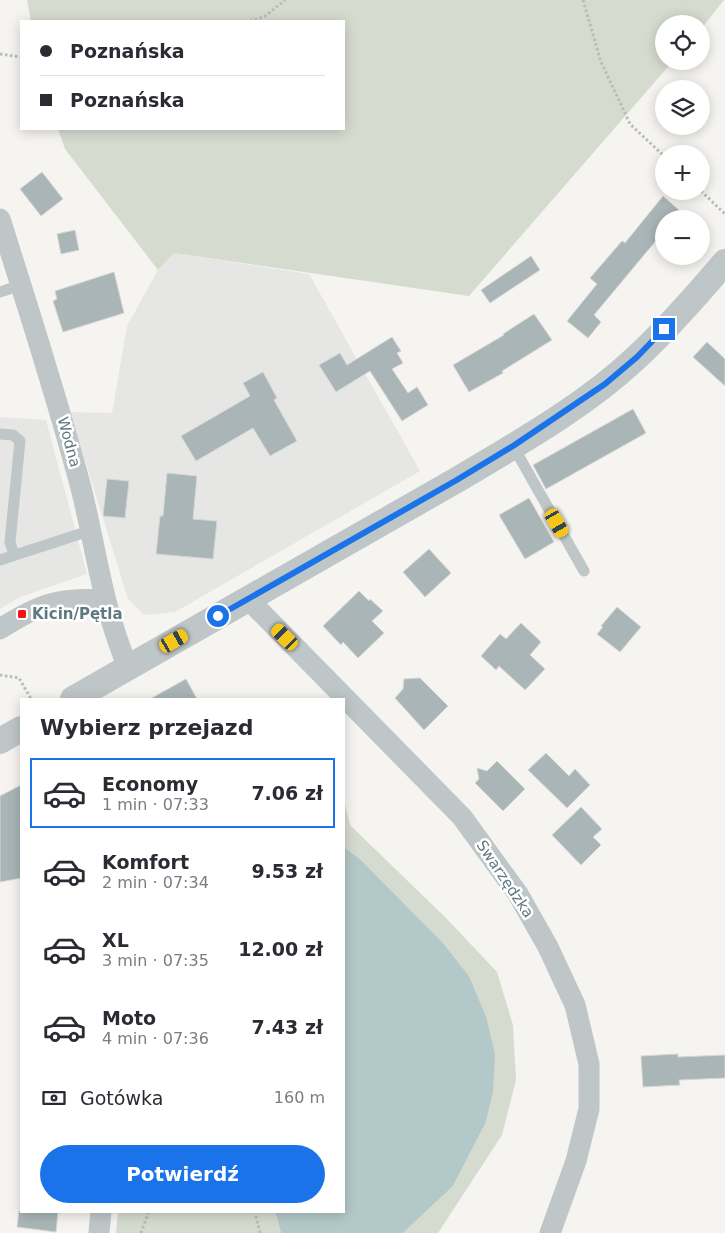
<!DOCTYPE html>
<html lang="pl">
<meta charset="utf-8">
<style>
body{margin:0;font-family:"DejaVu Sans",sans-serif;background:#f7f7f7;color:#2b2b33;height:100vh;display:flex;flex-direction:column;font-size:19px;white-space:nowrap}
*{box-sizing:border-box;margin:0}
p{font-size:16px;color:#7c7c81}
.icon{flex:none;width:28px;height:28px;fill:none;stroke:currentColor;stroke-width:2;stroke-linecap:round;stroke-linejoin:round}
.map{position:relative;flex:1;overflow:hidden}
.sheet{position:absolute;left:20px;top:698px;width:325px;height:515px;display:flex;flex-direction:column;background:#fff;border-radius:0px;box-shadow:0 2px 12px #0003}
.sheet>*{flex:none}
.guide{position:absolute;left:20px;top:20px;width:325px;height:110px;border-radius:0px;box-shadow:0 2px 12px #0003;display:grid;align-content:center;height:110px;padding:0 20px;background:#fff}
.buttons{position:absolute;left:655px;top:15px;display:grid;gap:10px}
.buttons a{display:grid;place-items:center;width:55px;height:55px;border-radius:50%;background:#fff;box-shadow:0 2px 12px #0003;font-size:25px}
.end{position:absolute;width:22px;height:22px;margin:-11px;border:6px solid #1a73e8;background:#fff;box-shadow:0 0 0 2px #fff}
.from{border-radius:50%}
.car{position:absolute;width:15px;height:30px;margin:-15px -8px;border-radius:6px;box-shadow:0 0 4px 1px #0007;background:linear-gradient(#f5c518 24%,#345 0 40%,#f5c518 0 76%,#345 0 86%,#f5c518 0)}
.guide b{display:flex;align-items:center;gap:18px;height:48px;font-size:19px}
.guide b+b{border-top:1px solid #e1e1e2}
.guide i{width:12px;height:12px;background:#2b2b33}
ul{padding:0;list-style:none}
li{display:flex;align-items:center;gap:15px;height:70px;margin:0 10px 8px;padding:0 10px;border:2px solid transparent;border-radius:0px}
li div{flex:1}
li b{display:block;font-size:19px}
li em{font-style:normal;font-weight:800}
li.on{border-color:#1a73e8}
li>.icon{width:45px;height:45px;stroke-width:1.5}
h2{padding:0 20px;font-size:22px;line-height:60px}
.pay{display:flex;align-items:center;gap:12px;height:55px;padding:0 20px;font-size:19px}
.pay p{margin-inline-start:auto}
.button{display:flex;gap:10px;margin-top:auto;padding:10px 20px}
.button a{flex:1;height:58px;border-radius:30px;background:#1a73e8;color:#fff;font-size:20px;font-weight:800;line-height:58px;text-align:center}
.map>svg:first-child{display:block}
.built{fill:#e6e6e5}
.green{fill:#d6dbd0}
.water{fill:#b3c8c8}
.building{fill:#a9b5b7;stroke:#d7d6d4}
.lines{fill:none;stroke-linecap:round;stroke-linejoin:round}
.path{stroke:#b7bcbe;stroke-width:3;stroke-dasharray:2.5 2.5;stroke-linecap:butt}
.service{stroke:#bfc6c8;stroke-width:11}
.minor{stroke:#bfc6c8;stroke-width:21}
.tertiary{stroke:#bfc6c8;stroke-width:26}
.route{stroke:#1a73e8;stroke-width:6}
.poi-dot{fill:#f2141a;stroke:#fff;stroke-width:2}
.labels{text-anchor:middle;stroke-width:5;stroke-linejoin:round;paint-order:stroke}
.street-label{font-size:15px;fill:#5e797f;stroke:#fff}
.poi-label{font-size:15px;font-weight:bold;fill:#5e797f;stroke:#fff;text-anchor:start}
</style>
<div class="map">
<svg width="725" height="1233" viewBox="0 0 725 1233">
<rect width="100%" height="100%" fill="#f5f4f1"/>
<path class="built" d="M174,253L309,274L420,471L175,612L144,615L128,599L70,412L112,413L127,326L158,270Z
M0,417L46,420L87,574L20,597L0,609Z"/>
<path class="green" d="M27,0H724L701,29V24H664V61H673L469,296L174,253L158,270L65,149L58,129H344V21H31Z
M344,801L350,825L447,919L497,972L513,1025L516,1080L502,1135L438,1233H403L453,1186L485,1124L486,1016L469,976L443,943L361,860L344,847Z
M118,1211H275L281,1233H116Z"/>
<path class="water" d="M344,847L361,860L443,943L469,976L486,1016L495,1055L493,1093L485,1124L453,1186L403,1233H281L275,1211H344Z"/>
<path class="building" d="M42,172L63,199L41,216L20,189Z
M663,196L689,219H664V231L594,315L601,322L588,338L567,321L597,284L590,278L622,241L625,243Z
M75,230L79,250L61,254L57,234Z
M531,256L540,270L490,303L481,290Z
M114,272L124,313L63,332L53,301L57,299L55,291Z
M534,314L552,340L502,371L503,373L469,392L453,365L504,335L503,334Z
M392,337L401,351L397,353L403,363L392,369L408,393L417,387L428,405L402,421L370,371L336,392L319,365L340,353L347,365Z
M707,342L725,359V386L693,357Z
M263,372L277,398L274,400L297,441L270,456L253,428L196,461L181,436L250,396L243,383Z
M633,409L646,433L546,489L533,465Z
M167,473L197,476L193,519L217,521L213,559L156,554L160,516H163Z
M107,479L129,481L125,518L103,516Z
M529,498L554,542L525,559L499,515Z
M429,549L451,573L425,597L403,572Z
M359,591L369,601L370,599L383,611L372,621L384,633L358,658L343,642L341,645L323,626Z
M617,607L641,627L620,652L597,634L603,627L601,626Z
M521,623L541,642L530,655L545,669L525,690L499,666L496,670L481,656L500,634L506,639Z
M420,678L448,706L424,730L395,698L403,689L404,679Z
M186,679L197,699H150Z
M546,753L569,776L575,769L590,785L567,808L528,770Z
M497,761L525,789L503,811L475,783L479,779L477,768L487,771Z
M21,785V878L0,882V796Z
M581,807L602,829L593,837L601,845L581,865L552,835Z
M678,1054V1057L725,1055V1078L679,1080L680,1085L643,1087L641,1056Z
M19,1211H58L56,1232L17,1227Z"/>
<g class="lines">
<path class="path" d="M583,0L601,62L630,124L664,156
M250,21L264,17L285,0
M0,54L21,57
M701,191L725,214
M0,675L19,678L31,699
M256,1211V1217L260,1233
M141,1233L149,1211"/>
<path class="service" d="M0,292L21,285
M0,434L13,435L20,441L10,542L14,555
M513,446L584,571
M0,560L92,530"/>
<path class="minor" d="M0,219C28,308 57,397 81,488C96,548 103,610 128,667
M248,599L462,817L518,894L548,947L575,1005L589,1064V1109L576,1161L550,1233
M0,629C39,604 59,597 105,600
M99,1233L101,1211"/>
<path class="tertiary" d="M73,699L455,481C517,444 584,407 637,357C668,328 697,295 725,262
M0,741L21,729"/>
</g>
<g class="lines">
<path class="route" d="M218,616L455,481L513,446L605,384L637,357L664,329"/>
</g>
<rect class="poi-dot" x="17" y="609" width="10" height="10" rx="2.5"/>
<g class="labels">
<g class="street-label">
<text transform="translate(69 442) rotate(75)" y="5">Wodna</text>
<text transform="translate(505 879) rotate(56)" y="5">Swarzędzka</text>
</g>
<g class="poi-label">
<text x="32" y="619">Kicin/Pętla</text>
</g>
</g>
</svg>
<div class="buttons">
<a><svg class="icon" aria-label="locate" viewBox="0 0 24 24"><circle cx="12" cy="12" r="6"/><path d="M12 2v4M12 18v4M2 12h4M18 12h4"/></svg></a>
<a><svg class="icon" aria-label="layers" viewBox="0 0 24 24"><path d="M12 4l9 5-9 5-9-5zM3 14l9 5 9-5"/></svg></a>
<a>+</a>
<a>−</a>
</div>
<i class="end from" style="left:218px;top:616px"></i>
<i class="end" style="left:664px;top:329px"></i>
<i class="car" style="left:557px;top:523px;rotate:150deg"></i>
<i class="car" style="left:285px;top:637px;rotate:315deg"></i>
<i class="car" style="left:174px;top:641px;rotate:60deg"></i>
<div class="guide">
<b><i class="from"></i>Poznańska</b>
<b><i></i>Poznańska</b>
</div>
<section class="sheet">
<h2>Wybierz przejazd</h2>
<ul>
<li class="on"><svg class="icon" aria-label="car" viewBox="0 0 24 24"><path d="M5 17H2v-5l4-1 3-4h7l3 4 3 1v5h-3M9 17h6M6 11h13"/><circle cx="7" cy="17" r="2"/><circle cx="17" cy="17" r="2"/></svg><div><b>Economy</b><p>1 min · 07:33</p></div><em>7.06 zł</em></li>
<li><svg class="icon" aria-label="car" viewBox="0 0 24 24"><path d="M5 17H2v-5l4-1 3-4h7l3 4 3 1v5h-3M9 17h6M6 11h13"/><circle cx="7" cy="17" r="2"/><circle cx="17" cy="17" r="2"/></svg><div><b>Komfort</b><p>2 min · 07:34</p></div><em>9.53 zł</em></li>
<li><svg class="icon" aria-label="car" viewBox="0 0 24 24"><path d="M5 17H2v-5l4-1 3-4h7l3 4 3 1v5h-3M9 17h6M6 11h13"/><circle cx="7" cy="17" r="2"/><circle cx="17" cy="17" r="2"/></svg><div><b>XL</b><p>3 min · 07:35</p></div><em>12.00 zł</em></li>
<li><svg class="icon" aria-label="car" viewBox="0 0 24 24"><path d="M5 17H2v-5l4-1 3-4h7l3 4 3 1v5h-3M9 17h6M6 11h13"/><circle cx="7" cy="17" r="2"/><circle cx="17" cy="17" r="2"/></svg><div><b>Moto</b><p>4 min · 07:36</p></div><em>7.43 zł</em></li>
</ul>
<div class="pay"><svg class="icon" aria-label="cash" viewBox="0 0 24 24"><path d="M3 7h18v10H3z"/><circle cx="12" cy="12" r="2"/></svg>Gotówka<p>160 m</p></div>
<div class="button"><a>Potwierdź</a></div>
</section>
</div>
